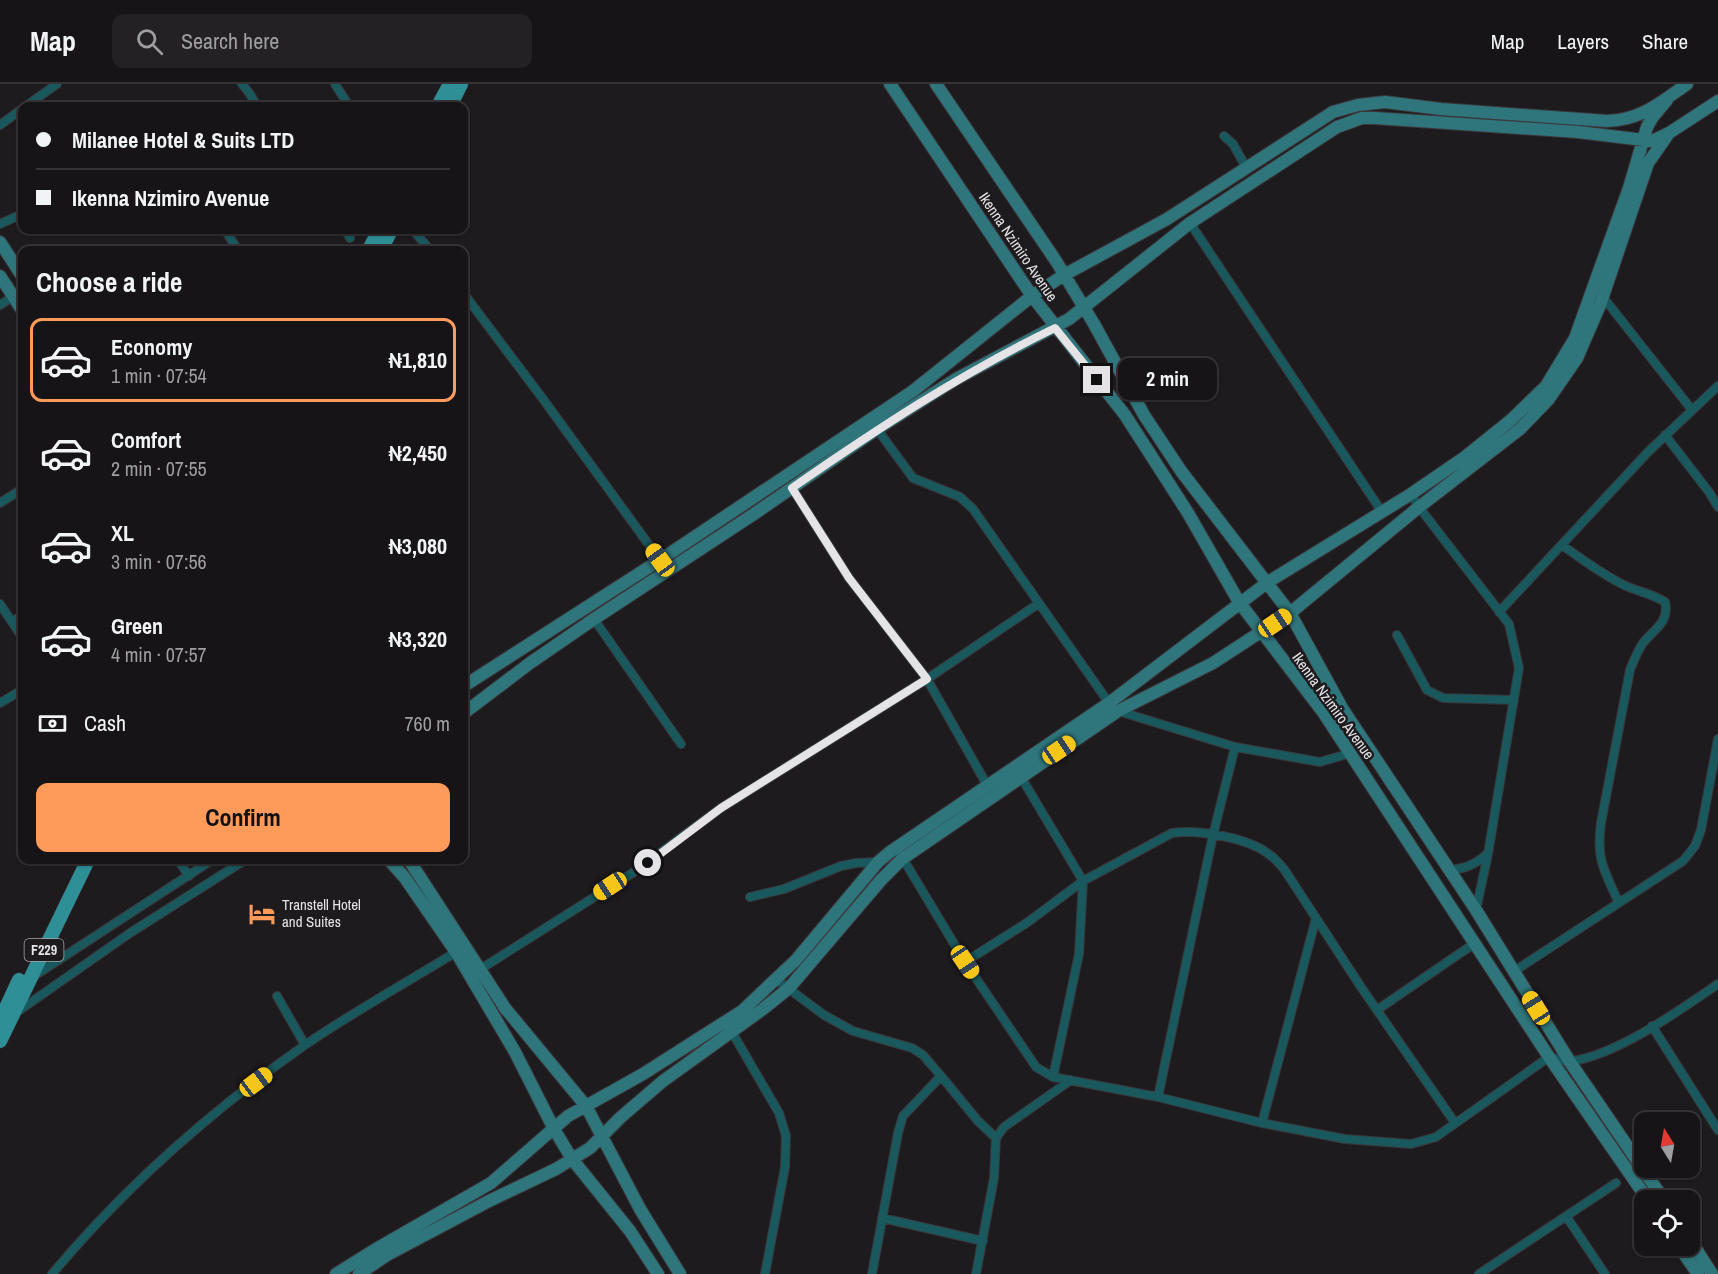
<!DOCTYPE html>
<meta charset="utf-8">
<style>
body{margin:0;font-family:"Archivo Narrow",sans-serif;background:#232124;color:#f1f3f6;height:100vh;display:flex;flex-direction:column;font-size:22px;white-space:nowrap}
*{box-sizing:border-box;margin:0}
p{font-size:20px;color:#9e9ea1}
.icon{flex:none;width:33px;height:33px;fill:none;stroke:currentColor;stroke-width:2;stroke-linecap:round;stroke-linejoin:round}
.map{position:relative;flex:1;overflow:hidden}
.sheet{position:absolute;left:18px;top:162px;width:450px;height:618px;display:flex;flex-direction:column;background:#161417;border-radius:12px;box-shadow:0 2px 4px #0004,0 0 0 2px #353336}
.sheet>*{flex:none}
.guide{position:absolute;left:18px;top:18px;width:450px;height:132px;border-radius:12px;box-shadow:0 2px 4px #0004,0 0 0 2px #353336;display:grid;align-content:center;height:132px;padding:0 18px;background:#161417}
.needle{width:39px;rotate:349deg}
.tools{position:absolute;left:1634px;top:1028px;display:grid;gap:12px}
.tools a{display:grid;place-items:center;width:66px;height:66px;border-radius:12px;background:#161417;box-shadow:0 2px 4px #0004,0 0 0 2px #353336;font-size:30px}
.end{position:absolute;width:27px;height:27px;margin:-14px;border:8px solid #e5e3e6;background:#111;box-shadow:0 0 0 3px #111}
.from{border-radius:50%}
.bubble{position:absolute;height:42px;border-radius:12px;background:#161417;box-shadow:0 2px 4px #0004,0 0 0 2px #353336;font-size:20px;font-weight:800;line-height:42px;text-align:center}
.car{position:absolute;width:18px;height:36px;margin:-18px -9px;border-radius:8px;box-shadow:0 0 4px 2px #0007;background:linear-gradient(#f5c518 24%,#345 0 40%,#f5c518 0 76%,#345 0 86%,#f5c518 0)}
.guide b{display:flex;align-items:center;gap:21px;height:57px;font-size:22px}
.guide b+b{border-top:2px solid #353336}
.guide i{width:15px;height:15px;background:#f1f3f6}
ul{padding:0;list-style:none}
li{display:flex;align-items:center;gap:18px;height:84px;margin:0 12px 9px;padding:0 6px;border:3px solid transparent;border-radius:12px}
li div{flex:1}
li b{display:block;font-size:22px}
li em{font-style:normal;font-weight:800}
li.current{border-color:#ff9b5a}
li>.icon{width:54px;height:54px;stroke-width:1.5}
h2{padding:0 18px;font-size:27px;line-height:72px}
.pay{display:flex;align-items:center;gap:15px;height:66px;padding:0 18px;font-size:22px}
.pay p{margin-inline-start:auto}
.cta{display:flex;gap:12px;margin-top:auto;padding:12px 18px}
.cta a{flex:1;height:69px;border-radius:12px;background:#ff9b5a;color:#111;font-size:24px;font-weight:800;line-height:69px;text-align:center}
header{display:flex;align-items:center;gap:36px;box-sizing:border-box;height:84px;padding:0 30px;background:#161417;border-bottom:2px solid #353336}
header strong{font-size:28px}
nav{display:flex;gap:33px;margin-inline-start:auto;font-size:21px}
.search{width:420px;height:54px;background:#232124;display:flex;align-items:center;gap:15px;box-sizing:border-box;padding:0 21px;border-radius:12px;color:#9e9ea1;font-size:22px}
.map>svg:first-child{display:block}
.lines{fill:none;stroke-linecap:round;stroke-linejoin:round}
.street-casing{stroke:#3a373b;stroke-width:10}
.secondary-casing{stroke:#3a373b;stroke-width:14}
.primary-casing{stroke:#3a373b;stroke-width:15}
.street{stroke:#19585d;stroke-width:8}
.secondary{stroke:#2f767c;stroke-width:12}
.primary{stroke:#2e8f97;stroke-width:14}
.route{stroke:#e5e3e6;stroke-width:8}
.labels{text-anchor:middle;stroke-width:5;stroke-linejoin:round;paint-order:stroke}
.shield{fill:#1e1b1f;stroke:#a9a7aa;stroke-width:1.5}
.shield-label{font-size:14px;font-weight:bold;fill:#e5e3e6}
.street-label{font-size:15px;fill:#e5e3e6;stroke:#1e1b1f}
.poi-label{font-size:15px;fill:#e5e3e6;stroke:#1e1b1f;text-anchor:start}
</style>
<header>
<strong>Map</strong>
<div class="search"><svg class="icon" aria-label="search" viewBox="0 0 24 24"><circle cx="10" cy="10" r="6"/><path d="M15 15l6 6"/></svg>Search here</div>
<nav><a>Map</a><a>Layers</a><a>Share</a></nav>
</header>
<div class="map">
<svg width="1718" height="1190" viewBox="0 0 1718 1190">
<rect width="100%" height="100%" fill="#1e1b1f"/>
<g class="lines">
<g class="street-casing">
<path id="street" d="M242,0L250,10L257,22
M335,0L349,22
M26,22L57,0
M0,41L22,25
M1224,52L1233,60L1247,85
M1190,139L1382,428
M0,140L22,130
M225,146L238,166
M345,146L350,154
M413,146L430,166
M464,210L543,315L660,476
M1603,213L1692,326
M0,221L14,212
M877,345L913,394L960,413L973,425L1109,619
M1665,351L1709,408L1718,423
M792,404L849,494L927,595L987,701
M1411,410L1419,423L1509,540L1519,584L1488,770L1476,826
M0,419L22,405
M1562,461C1583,476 1603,491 1626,502C1639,508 1653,510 1665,518C1670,538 1654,545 1643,559C1637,568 1634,576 1630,586L1601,739C1596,776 1604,786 1619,819
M0,520L22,553
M1499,528L1648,368L1718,302
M594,535L681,660
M12,538L22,531
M1397,551L1427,606L1443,614L1514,616
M0,619L22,606
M1118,627L1235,663L1320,678L1351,669
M1021,693L1083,797L1079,870L1053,993
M896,763L965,878L1036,983L1053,993L1158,1013L1262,1039L1345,1055L1411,1060L1436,1053L1549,973C1556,974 1565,978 1572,977C1617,971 1680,926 1718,900
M178,776L189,792
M1448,786C1464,785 1475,781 1487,770
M750,813L784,805L841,782L856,779L878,778
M965,878L1028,838L1083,797L1172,749C1198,745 1251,754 1271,772C1276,775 1280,781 1284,785L1361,903L1455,1039
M479,886L634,788L721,724L927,595L1038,520
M1513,888L1683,777L1695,762L1701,746L1718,655
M34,892L212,776
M777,896L824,931L853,947L912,964L923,971L941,992
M277,912L305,961
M1377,926L1475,859
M17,928L130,849L245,776
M1652,942L1718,1046
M729,943L779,1029L786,1052L785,1083L765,1190
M1158,1013L1213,751L1235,663
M1262,1039L1316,834
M1566,1132L1605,1190
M882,1134L983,1157
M52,1190C125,1103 212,1026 305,961C353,928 406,899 456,868
M872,1190L898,1049L903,1032L941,992L978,1037L996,1054
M976,1190L994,1094L996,1054L1004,1043L1071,996
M1479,1190L1616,1099"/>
</g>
<g class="secondary-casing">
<path id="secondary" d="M890,0L1032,212L1125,331L1188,429L1239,518L1323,628L1549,973L1648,1116
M936,0L1056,177L1094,240L1144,331L1181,387L1290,529L1342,624L1476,826L1570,978L1664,1116
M0,158L22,192
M0,192L22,226
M464,602L660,476L913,307L1032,212L1064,191L1167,135L1333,28L1358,21L1385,18L1441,25L1607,37C1641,36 1660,19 1687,0
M464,629L530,579L594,535L754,430L877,345L956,295L1069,235L1190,139L1337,43L1362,34H1375L1578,48L1652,57L1669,49L1718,17
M389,776L405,794L456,868L515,968L554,1045L572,1075L630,1147L658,1190
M409,776L505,924L586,1022L640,1125L680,1190
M1689,1154L1712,1190
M1678,1161L1698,1190
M336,1190L376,1165L491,1099L568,1032L643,990L742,927L796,876L878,778L890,768L1109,619L1268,498L1411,410L1465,373L1511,336L1546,302L1575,254L1629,104L1647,43L1652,34L1667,16
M359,1190L387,1171L489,1117L556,1085L590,1064L621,1033L663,997L763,925L789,904L881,796L902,775L1118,627L1213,579L1290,529L1419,423L1520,345L1548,316L1577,274L1600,221L1648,79L1669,49"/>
</g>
<g class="primary-casing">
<path id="primary" d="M438,22L450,0
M450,22L461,0
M369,166L379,146
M381,166L391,146
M0,937L19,896
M0,957L88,776"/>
</g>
<use href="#street" class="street"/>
<use href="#secondary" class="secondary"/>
<use href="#primary" class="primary"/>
</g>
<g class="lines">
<path class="route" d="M648,779L721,724L927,595L849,494L792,404C877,345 962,289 1055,244L1097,296"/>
</g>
<defs>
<g id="hotel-bare" transform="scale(2.07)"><path d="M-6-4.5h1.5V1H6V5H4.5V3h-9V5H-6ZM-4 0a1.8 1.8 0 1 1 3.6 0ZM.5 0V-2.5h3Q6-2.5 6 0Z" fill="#ff9b5a" stroke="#1e1b1f" stroke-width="2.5" paint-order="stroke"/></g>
</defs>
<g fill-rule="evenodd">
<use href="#hotel-bare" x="262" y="830"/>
</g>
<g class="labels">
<rect class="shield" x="24.5" y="855" width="39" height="22" rx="4.5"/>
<g class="shield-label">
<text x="44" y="871">F229</text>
</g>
<g class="street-label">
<text transform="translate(1018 163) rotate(56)" y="5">Ikenna Nzimiro Avenue</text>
<text transform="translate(1333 622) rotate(54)" y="5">Ikenna Nzimiro Avenue</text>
</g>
<g class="poi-label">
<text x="282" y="826">Transtell Hotel<tspan x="282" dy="17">and Suites</tspan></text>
</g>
</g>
</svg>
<div class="tools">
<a><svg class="needle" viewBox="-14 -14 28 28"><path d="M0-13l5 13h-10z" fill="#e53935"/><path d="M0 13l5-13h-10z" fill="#9e9ea1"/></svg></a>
<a><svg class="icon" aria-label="locate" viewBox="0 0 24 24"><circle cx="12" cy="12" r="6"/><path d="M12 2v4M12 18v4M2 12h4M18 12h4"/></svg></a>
</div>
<i class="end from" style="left:648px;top:779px"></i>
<i class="end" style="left:1097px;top:296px"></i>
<div class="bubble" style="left:1118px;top:274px;width:99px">2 min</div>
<i class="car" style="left:660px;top:476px;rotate:324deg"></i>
<i class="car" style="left:1275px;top:539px;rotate:56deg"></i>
<i class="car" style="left:1059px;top:666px;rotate:56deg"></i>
<i class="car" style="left:610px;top:802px;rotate:237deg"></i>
<i class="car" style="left:965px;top:878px;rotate:146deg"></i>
<i class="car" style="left:1536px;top:924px;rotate:328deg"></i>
<i class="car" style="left:256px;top:998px;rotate:53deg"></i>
<div class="guide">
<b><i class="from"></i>Milanee Hotel &amp; Suits LTD</b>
<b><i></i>Ikenna Nzimiro Avenue</b>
</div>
<section class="sheet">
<h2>Choose a ride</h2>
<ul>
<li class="current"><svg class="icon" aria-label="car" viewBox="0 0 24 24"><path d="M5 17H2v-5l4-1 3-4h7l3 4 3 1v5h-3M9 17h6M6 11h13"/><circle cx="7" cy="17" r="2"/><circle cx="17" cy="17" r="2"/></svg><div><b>Economy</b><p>1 min · 07:54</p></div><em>₦1,810</em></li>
<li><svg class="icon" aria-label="car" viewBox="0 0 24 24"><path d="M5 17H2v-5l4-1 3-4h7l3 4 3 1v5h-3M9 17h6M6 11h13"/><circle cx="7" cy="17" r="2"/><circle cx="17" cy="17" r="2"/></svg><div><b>Comfort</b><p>2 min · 07:55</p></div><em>₦2,450</em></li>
<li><svg class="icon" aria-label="car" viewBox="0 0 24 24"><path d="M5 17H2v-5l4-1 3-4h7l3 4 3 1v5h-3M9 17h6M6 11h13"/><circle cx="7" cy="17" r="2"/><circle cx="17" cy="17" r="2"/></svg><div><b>XL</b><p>3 min · 07:56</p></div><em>₦3,080</em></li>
<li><svg class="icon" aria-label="car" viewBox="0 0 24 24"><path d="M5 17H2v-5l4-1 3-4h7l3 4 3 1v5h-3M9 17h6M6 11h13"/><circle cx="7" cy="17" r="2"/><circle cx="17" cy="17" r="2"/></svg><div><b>Green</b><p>4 min · 07:57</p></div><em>₦3,320</em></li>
</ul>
<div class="pay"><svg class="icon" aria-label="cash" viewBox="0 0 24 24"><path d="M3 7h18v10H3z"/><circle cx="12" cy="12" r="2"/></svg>Cash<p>760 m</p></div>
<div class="cta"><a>Confirm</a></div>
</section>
</div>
